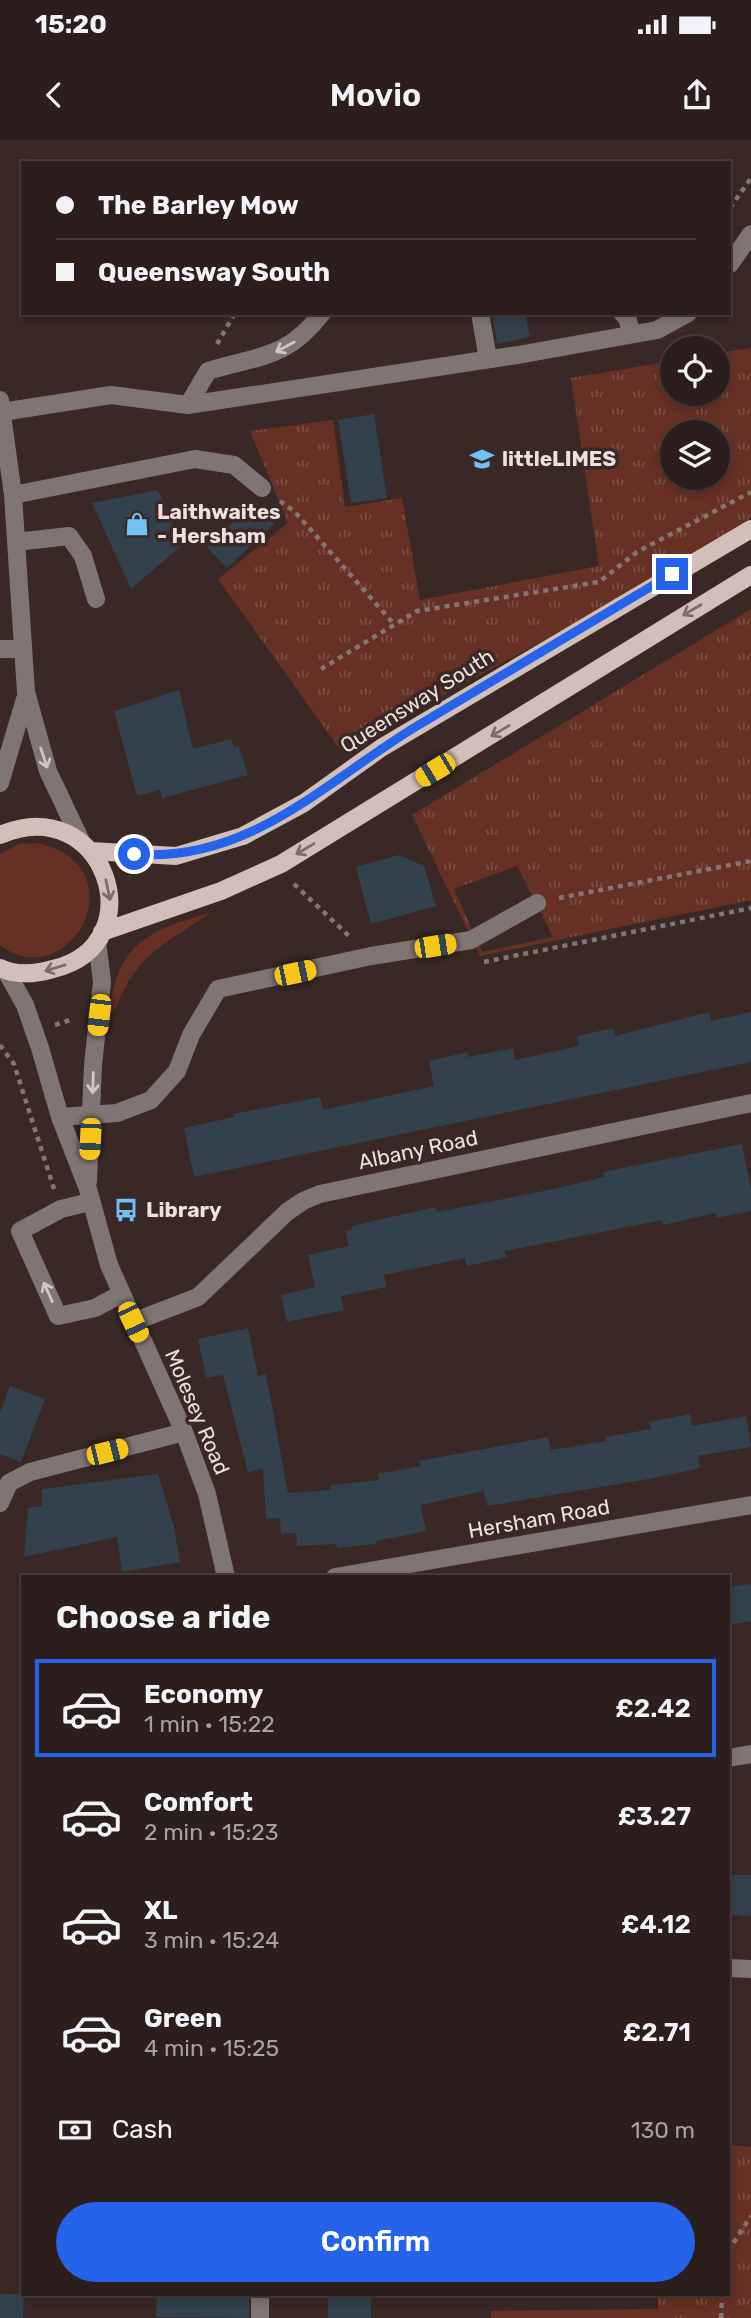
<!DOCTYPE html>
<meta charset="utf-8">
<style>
body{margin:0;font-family:Rubik,sans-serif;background:#332725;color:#f1f3f6;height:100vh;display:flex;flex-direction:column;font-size:26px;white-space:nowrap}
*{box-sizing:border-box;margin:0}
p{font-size:23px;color:#a6a2a3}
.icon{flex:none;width:38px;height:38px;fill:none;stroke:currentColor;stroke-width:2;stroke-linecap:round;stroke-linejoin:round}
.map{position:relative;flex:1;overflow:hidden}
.details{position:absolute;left:21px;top:1435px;width:709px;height:721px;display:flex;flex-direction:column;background:#2b1e1c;border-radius:0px;box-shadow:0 4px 10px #0003,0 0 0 2px #473c3b}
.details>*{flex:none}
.guide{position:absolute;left:21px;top:21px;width:710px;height:154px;border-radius:0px;box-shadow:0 4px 10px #0003,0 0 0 2px #473c3b;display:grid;align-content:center;height:154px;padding:0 35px;background:#2b1e1c}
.buttons{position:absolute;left:660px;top:196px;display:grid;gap:14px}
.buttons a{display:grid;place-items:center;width:70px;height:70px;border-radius:50%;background:#2b1e1c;box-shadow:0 4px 10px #0003,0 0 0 2px #473c3b;font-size:35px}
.end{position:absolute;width:32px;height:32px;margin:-16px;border:9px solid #2563eb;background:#fff;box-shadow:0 0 0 4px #fff}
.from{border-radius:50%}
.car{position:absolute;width:21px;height:42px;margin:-21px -10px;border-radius:9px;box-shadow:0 0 5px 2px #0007;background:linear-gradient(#f5c518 24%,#345 0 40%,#f5c518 0 76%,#345 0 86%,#f5c518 0)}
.guide b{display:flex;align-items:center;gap:24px;height:66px;font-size:26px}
.guide b+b{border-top:2px solid #473c3b}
.guide i{width:18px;height:18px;background:#f1f3f6}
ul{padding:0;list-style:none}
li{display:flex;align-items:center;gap:21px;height:98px;margin:0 14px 10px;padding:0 21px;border:4px solid transparent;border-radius:0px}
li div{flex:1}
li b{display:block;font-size:26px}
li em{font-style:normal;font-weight:600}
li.active{border-color:#2563eb}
li>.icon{width:63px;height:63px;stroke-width:1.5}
h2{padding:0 35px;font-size:32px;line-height:84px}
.pay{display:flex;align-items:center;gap:18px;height:77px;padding:0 35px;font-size:26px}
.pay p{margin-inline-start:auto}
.action{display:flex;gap:14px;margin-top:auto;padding:14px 35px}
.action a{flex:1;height:80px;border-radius:42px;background:#2563eb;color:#fff;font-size:28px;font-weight:600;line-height:80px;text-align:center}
.status{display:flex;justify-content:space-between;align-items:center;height:49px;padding:0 35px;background:#2b1e1c;direction:ltr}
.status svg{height:19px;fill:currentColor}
header{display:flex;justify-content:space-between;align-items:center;height:91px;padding:0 35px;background:#2b1e1c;font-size:32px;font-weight:600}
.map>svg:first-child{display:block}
.grass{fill:#663024}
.park{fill:url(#park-tufts);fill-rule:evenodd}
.building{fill:#32414b}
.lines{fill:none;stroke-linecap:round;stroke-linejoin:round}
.path{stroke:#857673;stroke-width:4.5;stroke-dasharray:5 5;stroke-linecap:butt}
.minor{stroke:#7f7674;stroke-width:18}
.major{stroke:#d2bfba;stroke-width:18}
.oneway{stroke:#d2c6c4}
.oneway2{stroke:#7e6c68}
.route{stroke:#2563eb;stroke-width:9}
.labels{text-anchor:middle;stroke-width:7;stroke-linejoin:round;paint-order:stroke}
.poi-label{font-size:21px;font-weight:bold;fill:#ede1de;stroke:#392825;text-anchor:start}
.street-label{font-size:21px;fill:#ede1de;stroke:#392825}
</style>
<div class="status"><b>15:20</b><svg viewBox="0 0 49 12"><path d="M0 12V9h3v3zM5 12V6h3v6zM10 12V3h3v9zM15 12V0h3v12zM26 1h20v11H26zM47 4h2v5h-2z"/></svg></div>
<header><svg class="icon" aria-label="back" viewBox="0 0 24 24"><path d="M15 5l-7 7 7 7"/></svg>Movio<svg class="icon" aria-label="share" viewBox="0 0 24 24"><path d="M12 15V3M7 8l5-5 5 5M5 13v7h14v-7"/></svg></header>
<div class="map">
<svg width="751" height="2178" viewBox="0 0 751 2178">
<defs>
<pattern id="park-tufts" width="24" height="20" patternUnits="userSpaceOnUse" patternTransform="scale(1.75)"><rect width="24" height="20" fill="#663024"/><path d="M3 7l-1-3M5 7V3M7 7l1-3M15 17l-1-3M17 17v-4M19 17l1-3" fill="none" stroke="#7c4e43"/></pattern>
</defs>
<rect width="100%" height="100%" fill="#392825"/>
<path class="grass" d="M37,703C142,726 69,858 0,805V714L19,704Z
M210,773C163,806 136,814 115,871L110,872C116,804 150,789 210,773Z
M658,2169V2178H491V2171Z"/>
<path class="park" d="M751,208V378L618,460L341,611L218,439L288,383L250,291L333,280L345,367L402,358L420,460L599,426L571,238L672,221V254H718V213ZM672,292H718V338H672Z
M751,469V760L480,816L412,675ZM517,726L553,797L482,812L454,749Z
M728,2005L751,2007V2178H658V2154H728Z"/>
<path class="building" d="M492,173H525L530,197L497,204Z
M374,274L387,358L351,363L338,280Z
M158,350L182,405L131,449L92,363Z
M255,361L274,384L227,428L207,407Z
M179,550L193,609L231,599L234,607L239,606L248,635L162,658L160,650L137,656L114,571Z
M399,715L424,726L436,766L371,784L356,727Z
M709,872L711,881L751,872V922L194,1037L184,988L234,977L233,974L320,957L323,970L434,946L429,921L467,912L468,917L513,908L515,920L579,906L577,896L613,888L615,896Z
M742,1004L751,1049V1071L716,1078L715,1073L663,1085L662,1080L505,1111L507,1117L467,1126L465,1118L384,1135L387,1147L341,1156L344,1170L287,1182L281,1155L315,1147L308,1115L349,1106L346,1091L352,1090L351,1086L436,1067L437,1072L554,1049L604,1037L603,1032Z
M248,1188L258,1236L266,1234L288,1353L331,1350V1345L379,1340L378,1334L420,1326L419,1321L548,1297L551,1310L606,1301L605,1297L651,1289L649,1282L690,1274L692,1286L746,1276L751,1307L698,1316L700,1328L654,1338L487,1366L484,1351L421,1365L426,1391L376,1401V1404L337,1408L336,1404L297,1406L296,1393L281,1394L280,1378L266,1379L263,1329L248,1332L223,1235L206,1238L198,1199Z
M10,1246L45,1259L21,1322L0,1314V1273Z
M158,1334L174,1387L180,1422L122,1432L117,1397L24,1417L28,1368L42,1366V1349Z
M751,1444V1481L728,1485V1447Z
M728,1735H751V1776L728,1775Z
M0,2154H24L23,2178H0Z
M157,2154L249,2157V2178L156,2177Z
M328,2154H371V2178H328Z"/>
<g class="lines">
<path class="path" d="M730,68L751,38
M217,204L235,173
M280,361L294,371L393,483
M321,529L417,471L599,442L637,412L751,352
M294,744L349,796
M559,758L751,721
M484,822L751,768
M55,885L73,879
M0,905L14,924L54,1049
M728,2111L751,2076
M721,2178L722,2154"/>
<path class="minor" d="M730,124L751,94
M480,173L488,219
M622,173L627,178L632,194
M0,260L13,355L26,552L48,631L81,701
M188,265L208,231C260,215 287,219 322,173
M2,272L111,255L188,265L518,215L657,190L688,173
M13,355L195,319L234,325L262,348
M16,402L69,396L83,416L96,459
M0,509H23
M0,643L25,559
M6,831L25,865L40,908L60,977L88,1049L109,1125L184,1292L207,1354L226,1437
M60,977L117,973L151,960L177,931L191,895L218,849L371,816L471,800L537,763
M88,1041L93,925L102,842L97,801
M90,1062L61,1069L20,1091L58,1176L95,1168L121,1154
M133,1182L198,1157L287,1072L303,1061L320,1054L751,963
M0,1363L9,1343L30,1332L184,1292
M335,1437L751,1365
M728,1618L751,1614
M728,1828L751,1829
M260,2178V2154"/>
<path class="major" d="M0,695C104,650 157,804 53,829C36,834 17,836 0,828
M91,711L176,716L243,696L304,663L381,608L751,389
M102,792L221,751L281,724L751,435"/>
</g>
<defs><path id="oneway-shaft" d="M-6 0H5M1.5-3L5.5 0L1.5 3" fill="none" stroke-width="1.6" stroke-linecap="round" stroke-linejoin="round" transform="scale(1.75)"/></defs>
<g class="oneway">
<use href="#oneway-shaft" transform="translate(285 207) rotate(151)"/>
<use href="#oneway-shaft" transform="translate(44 618) rotate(72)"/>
<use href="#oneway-shaft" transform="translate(93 943) rotate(92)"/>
<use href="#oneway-shaft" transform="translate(48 1152) rotate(-114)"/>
</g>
<g class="oneway2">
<use href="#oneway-shaft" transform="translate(692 470) rotate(150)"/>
<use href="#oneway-shaft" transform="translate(500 591) rotate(149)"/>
<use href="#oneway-shaft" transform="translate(305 709) rotate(149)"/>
<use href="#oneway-shaft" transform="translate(108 750) rotate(78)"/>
<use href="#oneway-shaft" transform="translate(55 828) rotate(163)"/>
</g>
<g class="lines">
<path class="route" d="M134,714C248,724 326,641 417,586C501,535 587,485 672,434"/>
</g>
<defs>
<g id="school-bare" transform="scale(1.89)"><path d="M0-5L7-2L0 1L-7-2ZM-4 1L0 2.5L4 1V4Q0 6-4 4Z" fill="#71c1f5" stroke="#392825" stroke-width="2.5" paint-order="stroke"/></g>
<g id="shop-bare" transform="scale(1.89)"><path d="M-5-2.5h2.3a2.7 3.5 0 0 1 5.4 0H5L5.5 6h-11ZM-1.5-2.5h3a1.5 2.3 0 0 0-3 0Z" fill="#71c1f5" stroke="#392825" stroke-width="2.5" paint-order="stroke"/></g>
<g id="bus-bare" transform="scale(1.89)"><path d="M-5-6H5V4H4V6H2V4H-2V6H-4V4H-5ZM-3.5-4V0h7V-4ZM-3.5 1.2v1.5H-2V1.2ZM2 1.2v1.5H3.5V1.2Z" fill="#71c1f5" stroke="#392825" stroke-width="2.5" paint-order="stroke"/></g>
</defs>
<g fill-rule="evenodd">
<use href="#school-bare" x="482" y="319"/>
<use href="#shop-bare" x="137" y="384"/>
<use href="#bus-bare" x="126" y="1070"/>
</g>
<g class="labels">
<g class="poi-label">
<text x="502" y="326">littleLIMES</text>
<text x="157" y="379">Laithwaites<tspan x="157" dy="24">- Hersham</tspan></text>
<text x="146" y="1077">Library</text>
</g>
<g class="street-label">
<text transform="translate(417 561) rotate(-32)" y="7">Queensway South</text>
<text transform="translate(418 1010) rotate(-12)" y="7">Albany Road</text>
<text transform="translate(197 1272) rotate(67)" y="7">Molesey Road</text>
<text transform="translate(539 1379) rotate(-10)" y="7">Hersham Road</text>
</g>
</g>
</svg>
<div class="buttons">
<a><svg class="icon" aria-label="locate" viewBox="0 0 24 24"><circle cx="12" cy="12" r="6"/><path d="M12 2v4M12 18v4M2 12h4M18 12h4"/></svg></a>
<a><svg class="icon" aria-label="layers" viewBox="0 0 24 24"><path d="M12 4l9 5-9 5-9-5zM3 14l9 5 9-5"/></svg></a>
</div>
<i class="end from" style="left:134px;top:714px"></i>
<i class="end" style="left:672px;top:434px"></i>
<i class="car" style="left:435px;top:630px;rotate:239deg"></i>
<i class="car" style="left:435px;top:806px;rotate:81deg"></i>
<i class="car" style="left:295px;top:833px;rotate:78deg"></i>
<i class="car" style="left:99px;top:875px;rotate:187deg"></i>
<i class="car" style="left:90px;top:999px;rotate:183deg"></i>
<i class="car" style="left:133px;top:1182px;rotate:155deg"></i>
<i class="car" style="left:107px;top:1312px;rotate:76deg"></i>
<div class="guide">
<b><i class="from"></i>The Barley Mow</b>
<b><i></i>Queensway South</b>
</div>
<section class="details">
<h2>Choose a ride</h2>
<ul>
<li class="active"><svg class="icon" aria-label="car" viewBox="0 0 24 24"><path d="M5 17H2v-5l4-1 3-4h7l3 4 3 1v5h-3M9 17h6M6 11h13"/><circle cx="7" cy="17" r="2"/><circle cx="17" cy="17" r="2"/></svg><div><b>Economy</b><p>1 min · 15:22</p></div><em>£2.42</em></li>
<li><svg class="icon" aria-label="car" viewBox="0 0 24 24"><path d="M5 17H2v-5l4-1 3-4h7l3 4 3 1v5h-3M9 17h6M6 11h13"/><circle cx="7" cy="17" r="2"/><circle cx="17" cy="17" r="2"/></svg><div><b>Comfort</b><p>2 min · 15:23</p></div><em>£3.27</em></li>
<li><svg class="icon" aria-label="car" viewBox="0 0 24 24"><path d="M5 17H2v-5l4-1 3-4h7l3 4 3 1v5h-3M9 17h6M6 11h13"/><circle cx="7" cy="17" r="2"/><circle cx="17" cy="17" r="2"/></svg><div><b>XL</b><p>3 min · 15:24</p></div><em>£4.12</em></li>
<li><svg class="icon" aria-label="car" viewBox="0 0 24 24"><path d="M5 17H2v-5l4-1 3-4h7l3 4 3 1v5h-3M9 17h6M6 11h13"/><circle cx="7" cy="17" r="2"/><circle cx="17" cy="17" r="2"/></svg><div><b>Green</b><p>4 min · 15:25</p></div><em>£2.71</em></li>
</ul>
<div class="pay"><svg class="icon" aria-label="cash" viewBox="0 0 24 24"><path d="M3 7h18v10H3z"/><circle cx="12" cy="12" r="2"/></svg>Cash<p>130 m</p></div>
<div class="action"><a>Confirm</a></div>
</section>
</div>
